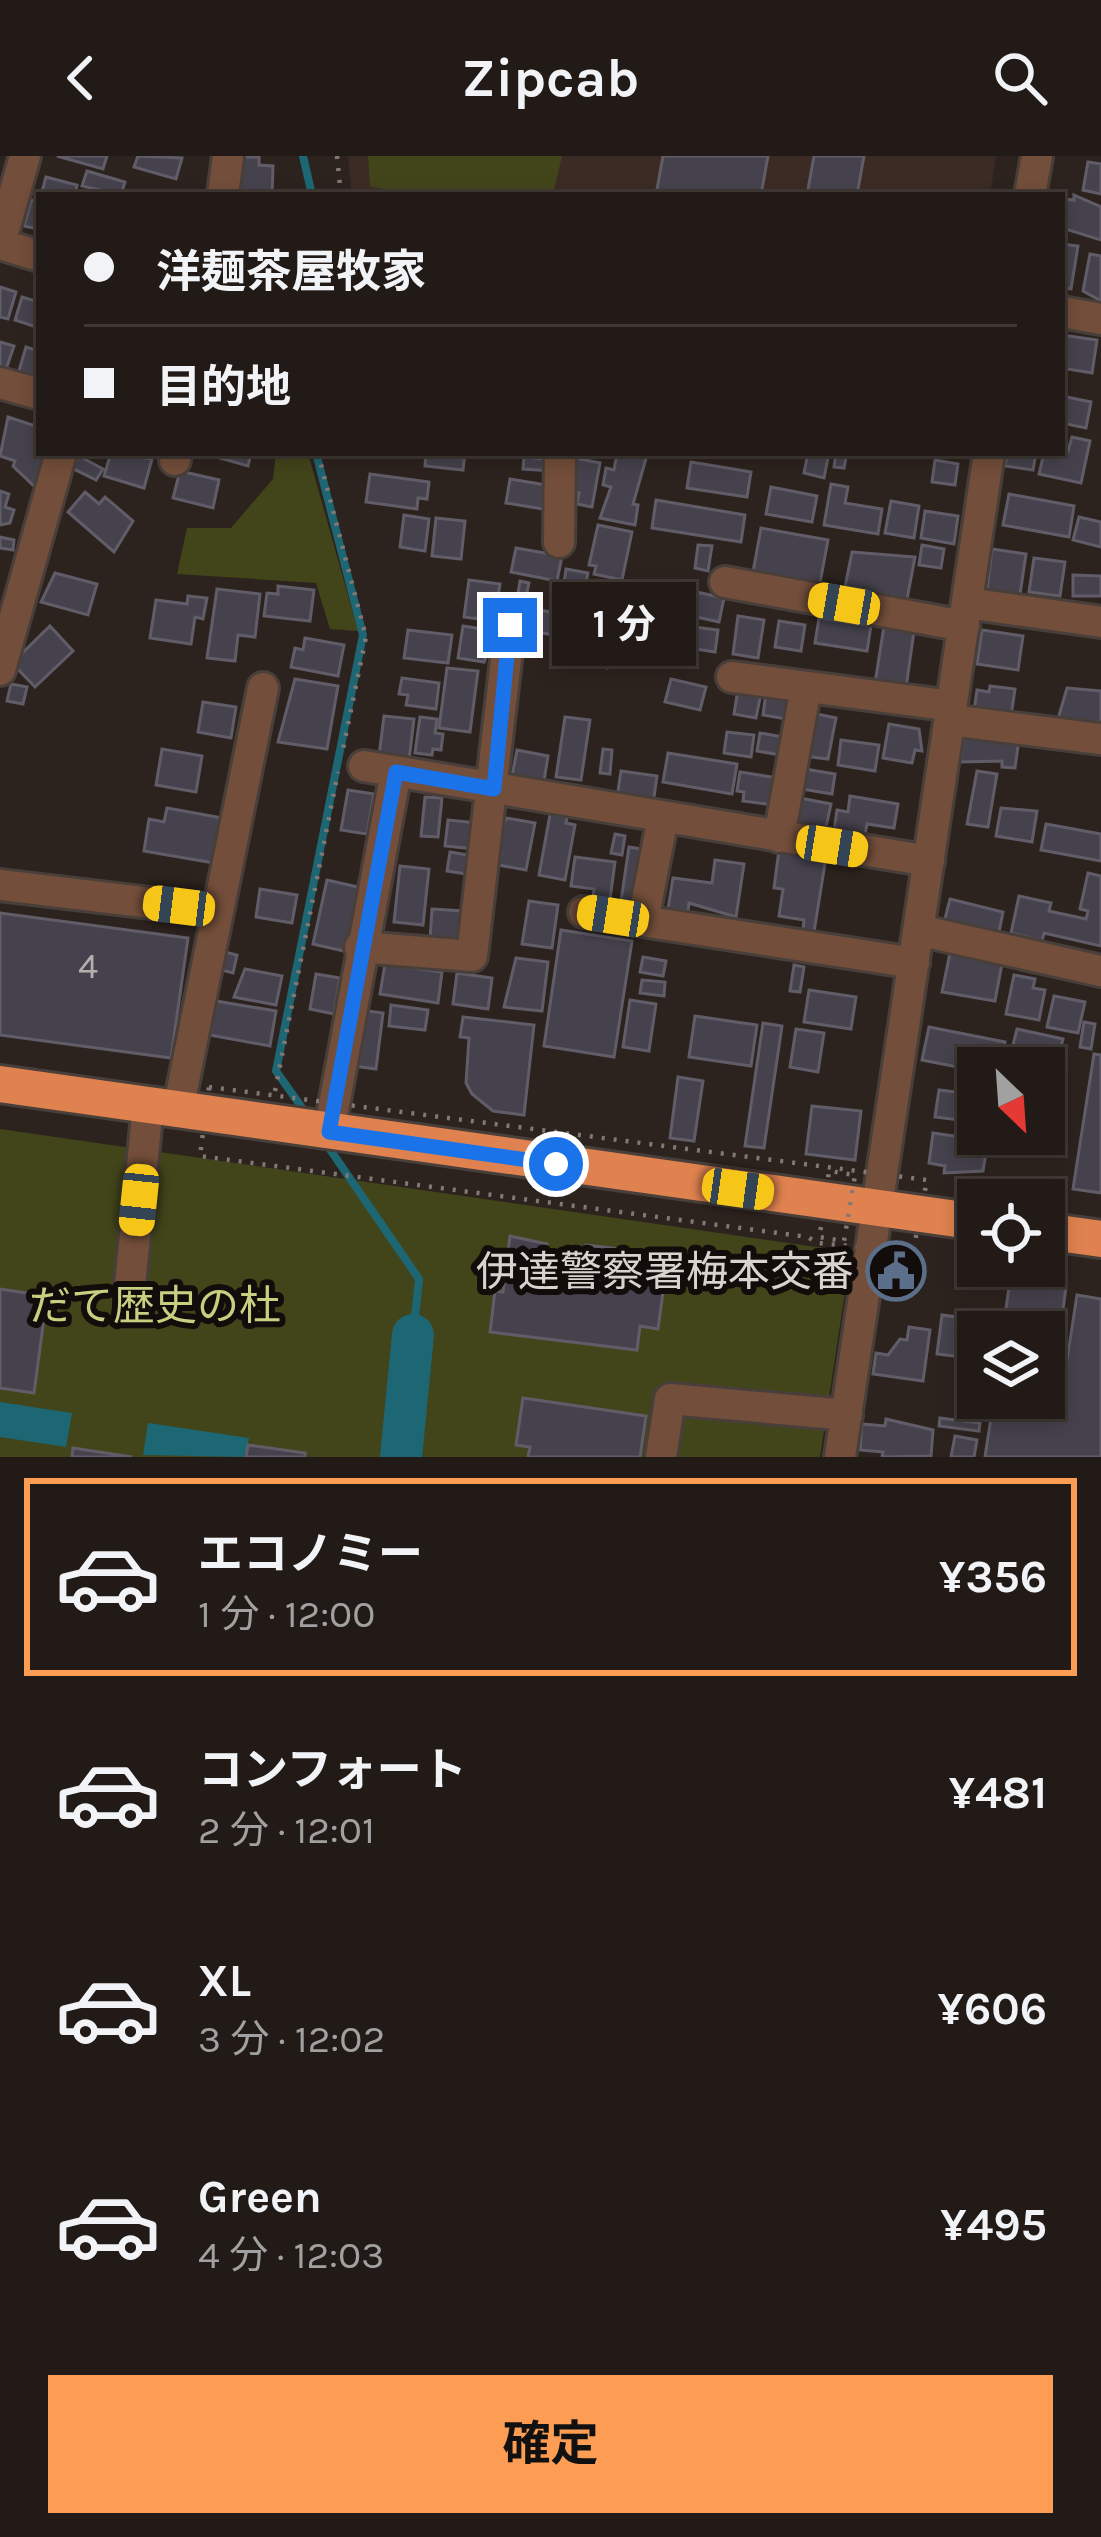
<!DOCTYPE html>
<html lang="ja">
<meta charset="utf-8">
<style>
body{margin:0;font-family:Karla,"Noto Sans JP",sans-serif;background:#2e2723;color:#f1f3f6;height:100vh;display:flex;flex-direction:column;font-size:45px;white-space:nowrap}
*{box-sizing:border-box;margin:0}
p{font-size:39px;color:#a2a1a1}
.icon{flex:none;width:66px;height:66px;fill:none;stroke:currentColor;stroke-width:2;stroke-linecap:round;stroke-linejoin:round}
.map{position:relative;height:1301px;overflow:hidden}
.drawer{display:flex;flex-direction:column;background:#221a16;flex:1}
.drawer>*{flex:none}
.hud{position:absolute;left:36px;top:36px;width:1029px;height:264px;border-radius:0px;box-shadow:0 6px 18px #0003,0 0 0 3px #3f3835;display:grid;align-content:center;height:264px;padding:0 48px;background:#221a16}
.needle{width:78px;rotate:155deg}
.buttons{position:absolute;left:957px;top:891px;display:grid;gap:24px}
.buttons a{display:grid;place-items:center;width:108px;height:108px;border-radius:0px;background:#221a16;box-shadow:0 6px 18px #0003,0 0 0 3px #3f3835;font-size:60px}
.end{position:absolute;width:54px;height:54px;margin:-27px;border:15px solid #1a73e8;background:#fff;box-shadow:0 0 0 6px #fff}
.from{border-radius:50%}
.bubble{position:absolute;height:84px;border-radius:0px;background:#221a16;box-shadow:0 6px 18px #0003,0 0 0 3px #3f3835;font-size:39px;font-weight:700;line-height:84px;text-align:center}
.car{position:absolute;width:36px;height:72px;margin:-36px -18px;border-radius:15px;box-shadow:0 0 9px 3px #0007;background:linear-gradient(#f5c518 24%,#345 0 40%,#f5c518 0 76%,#345 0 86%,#f5c518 0)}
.hud b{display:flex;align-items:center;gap:42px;height:114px;font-size:45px}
.hud b+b{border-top:3px solid #3f3835}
.hud i{width:30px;height:30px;background:#f1f3f6}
ul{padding:21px 0 0;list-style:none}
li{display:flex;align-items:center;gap:36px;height:198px;margin:0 24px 18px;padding:0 24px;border:6px solid transparent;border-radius:0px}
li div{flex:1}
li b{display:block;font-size:45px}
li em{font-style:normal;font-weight:700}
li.current{border-color:#fc9d53}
li>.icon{width:108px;height:108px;stroke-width:1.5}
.button{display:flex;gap:24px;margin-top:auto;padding:24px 48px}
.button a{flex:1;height:138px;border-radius:0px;background:#fc9d53;color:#111;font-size:48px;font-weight:700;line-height:138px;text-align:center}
header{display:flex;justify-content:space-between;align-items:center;height:156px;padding:0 48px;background:#221a16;font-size:54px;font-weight:700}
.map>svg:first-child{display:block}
.built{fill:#3b2b24}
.green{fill:#42451a}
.water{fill:#1d6673}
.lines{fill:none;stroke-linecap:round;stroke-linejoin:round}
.stream{stroke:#1d6673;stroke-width:8}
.river{stroke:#1d6673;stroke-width:42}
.building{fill:#45424d;stroke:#605d68;stroke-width:3}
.minor-casing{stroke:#493f3a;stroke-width:36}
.highway-casing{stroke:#493f3a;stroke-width:42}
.path{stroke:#827975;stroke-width:4.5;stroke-dasharray:3 9;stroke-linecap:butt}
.minor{stroke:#734e3a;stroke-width:30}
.highway{stroke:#df824f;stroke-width:36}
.path-bridge{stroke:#827975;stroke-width:4.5;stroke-dasharray:3 9;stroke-linecap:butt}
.route{stroke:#1a73e8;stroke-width:15}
.labels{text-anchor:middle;stroke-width:12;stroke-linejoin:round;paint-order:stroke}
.number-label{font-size:36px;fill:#b4aeae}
.poi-label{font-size:42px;fill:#d9d2cf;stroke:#120d0b;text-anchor:end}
.park-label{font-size:42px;fill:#c7d081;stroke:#120d0b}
</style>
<header><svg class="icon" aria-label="back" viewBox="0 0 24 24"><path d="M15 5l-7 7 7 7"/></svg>Zipcab<svg class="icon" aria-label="search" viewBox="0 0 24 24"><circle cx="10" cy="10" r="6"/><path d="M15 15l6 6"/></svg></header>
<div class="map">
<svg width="1101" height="1301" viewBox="0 0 1101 1301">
<rect width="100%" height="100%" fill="#2d231e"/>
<path class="built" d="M348,0H996L990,39H352Z"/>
<path class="green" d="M368,0H562L553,39H426L370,31Z
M276,297H308L358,475L330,473L316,427L177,418L187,372H231L273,323Z
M0,973L851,1096L820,1301H0Z"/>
<path class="water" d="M0,1246L72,1257L66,1291L0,1281Z
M148,1267L249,1282L244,1301L143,1299Z"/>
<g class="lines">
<path class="stream" d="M303,0L312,39
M305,956L276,915L363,479L316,297
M327,989L419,1123L413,1179"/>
<path class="river" d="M401,1301L413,1179"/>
</g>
<path class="building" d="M57,0H107L103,13Z
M138,0L182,2L176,23L134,11Z
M663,0H768L761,39H656Z
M814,0H864L857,39H807Z
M235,1H259V9L273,10L272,39L235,34Z
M1088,6L1101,8V38L1083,34Z
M87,15L125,26L121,39L82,30Z
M46,21L77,29L75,39H41Z
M1074,39L1101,51V84L1062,72V43L1074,44Z
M31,44L39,46V73L24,70Z
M1062,88L1078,90L1071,133L1062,131Z
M1090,98L1101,100V145L1083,135Z
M0,131L16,136L8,163L0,161Z
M22,141L39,146V172L15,164Z
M1062,179L1097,184L1092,217L1062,212Z
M0,186L14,190L5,216L0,215Z
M26,191L39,195V225L18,218Z
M1062,240L1091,246L1086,272L1062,267Z
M8,261L39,271V297H47L36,332L13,310L15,305L0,300Z
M1072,281L1090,285L1081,327L1039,318L1044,297L1068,295Z
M111,297L152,303L144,332L104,320Z
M202,297H251L248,310Z
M426,297H465L463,314L425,310Z
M617,297L647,299L633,348L638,349L635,369L600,362L611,331L603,329L606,312L614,314Z
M808,297H829L824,322L804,317Z
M836,297H847L844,312L834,311Z
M1007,297H1036L1033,314L1005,310Z
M79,300L103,313L96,324L72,312Z
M524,301L552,304V315L523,313Z
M575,302L600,307L592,351L577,348L579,337L569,335Z
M935,304L958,308L955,329L932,326Z
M691,306L751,316L747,341L687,332Z
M180,315L219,324L213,352L173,342Z
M370,318L429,326L427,343L418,342L417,353L366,346Z
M510,323L546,329L543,353L506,347Z
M831,328L848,331L845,347L882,353L878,378L824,369Z
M771,331L817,340L812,366L766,358Z
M0,335L9,338L5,351L14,354L10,367L0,369Z
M85,336L99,348L105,341L133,365L114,396L68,356Z
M1009,338L1074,350L1069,381L1003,369Z
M656,344L745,359L741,386L652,372Z
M891,345L919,350L914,382L885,377Z
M925,355L958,360L954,388L921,382Z
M404,359L429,363L425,395L400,391Z
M1079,361L1101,366V391L1073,384Z
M436,362L465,365L461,403L432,400Z
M598,369L632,376L622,424L594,418L596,410L589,409Z
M761,372L828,384L820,427L753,416Z
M0,381L14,384L13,394L0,392Z
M698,389L712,390L708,415L695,412Z
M922,389L944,393L941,412L919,409Z
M516,392L562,400L557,425L511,416Z
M992,393L1026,398L1019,445L986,441Z
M852,396L915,401L907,443L845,431Z
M1034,402L1065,406L1060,440L1029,436Z
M566,413L588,417L585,431L564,427Z
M55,417L97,428L88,459L41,446Z
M1073,419L1101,420V440H1073Z
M469,424L500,428L494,465L464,461Z
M520,425L529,427L525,445L517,443Z
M278,430L314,434L310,465L264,460L267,437L278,438Z
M217,433L260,438L255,481L238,479L235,505L207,502Z
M692,435L724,442L719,466L687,459Z
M188,440L207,442L203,463L195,461L191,488L150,482L156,444L187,448Z
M586,440L620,447L607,512L573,505Z
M533,453L575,460L572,482L530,475Z
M738,460L764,464L758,502L733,498Z
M819,462L871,470L867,495L815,487Z
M779,465L805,469L801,495L775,491Z
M50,470L73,495L35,531L12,507Z
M463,470L496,475L484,506L458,502Z
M686,470L718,474L715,496L683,491Z
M884,470L914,475L906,532L875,527Z
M408,474L452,479L448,507L404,502Z
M982,474L1023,480L1018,514L977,508Z
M305,482L344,489L338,520L291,511L295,492L303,494Z
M447,512L478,515L470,576L439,572Z
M402,522L439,527L436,553L406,549L408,539L399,538Z
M295,523L338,530L327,593L278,586Z
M671,523L706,531L700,554L665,546Z
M11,528L27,531L23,548L7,545Z
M990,530L1015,533L1011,560L974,555L977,534L989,536Z
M1067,532L1101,535V566L1058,563Z
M738,533L761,537L756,562L734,558Z
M766,537L795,542L792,564L763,559Z
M203,546L236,551L231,582L198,576Z
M807,556L836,562L828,603L802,600Z
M384,560L414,563L409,604L379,600Z
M420,561L437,563L435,577L443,578L441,594L433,593L432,599L415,597Z
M565,561L590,564L581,624L556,621Z
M889,568L919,573L922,595L915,594L912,607L883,602Z
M727,576L754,579L751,601L724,597Z
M760,577L789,582L786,600L757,595Z
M964,577L1019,583L1015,612L1002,611V605L960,606Z
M841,584L879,589L875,615L838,609Z
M162,593L202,600L196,636L156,629Z
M603,593L612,594L610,618L600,617Z
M517,594L548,600L544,625L512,620Z
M668,597L737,608L732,638L663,626Z
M805,613L835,618L832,638L802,633Z
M621,615L657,620L653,648L617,642Z
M977,615L997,618L988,671L967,668Z
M740,616L778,622L773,649L743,645L744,636L737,635Z
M348,634L374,638L367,678L341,674Z
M850,640L898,648L894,672L867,668L865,679L834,674L837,654L848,656Z
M425,641L442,642L438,681L421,680Z
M795,641L831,648L825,676L790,670Z
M167,652L222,662L214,707L144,695L149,663L164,666Z
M1001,652L1037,655L1032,686L996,680Z
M551,653L568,656L566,667L575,669L565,724L539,719Z
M506,662L535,667L526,714L498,709L501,697L495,696Z
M448,664L478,667L475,693L445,690Z
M1046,668L1101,678V705L1041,694Z
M615,678L625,680L622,699L611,697Z
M629,691L647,694L639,748L621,745Z
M779,694L826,701L814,776L803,774L804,764L779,760L783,733L774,732Z
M450,696L468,699L466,718L447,715Z
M575,701L615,706L610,743L593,741L594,733L571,730Z
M715,704L744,708L736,761L689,747L688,755L668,753L673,722L712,727Z
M400,710L429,713L423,769L394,766Z
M1088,717L1101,720V790L1044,777L1042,785L1011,777L1019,740L1051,747L1049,755L1086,763L1088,755L1080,753Z
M327,724L362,732L348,796L313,788Z
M260,733L297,739L292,767L256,761Z
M950,743L1003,756L998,781L944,767Z
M529,745L558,749L552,792L522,788Z
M432,753L463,755L461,786L430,784Z
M0,757L188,782L171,902L0,879Z
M561,774L632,785L614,901L544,890Z
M951,792L1003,802L995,845L942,836Z
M225,796L237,799L233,817L221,814Z
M643,801L666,805L663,820L640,816Z
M516,802L548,806L542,855L504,851Z
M385,808L442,816L438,847L380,838Z
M794,809L804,811L800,836L790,835Z
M245,813L282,820L276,849L234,841Z
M457,817L492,822L488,853L453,848Z
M316,818L340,822L334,858L310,853Z
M1014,819L1035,823L1033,832L1045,834L1039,864L1006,858Z
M642,824L665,826L664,840L640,837Z
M809,834L856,841L851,873L804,866Z
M1054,840L1085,846L1078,877L1047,871Z
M630,844L656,848L649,895L623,891Z
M216,845L276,855L270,890L210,879Z
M391,849L428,854L425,874L389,870Z
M360,854L383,857L376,913L353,910Z
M695,860L757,869L751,910L689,901Z
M463,861L534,869L524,959L493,955L472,938L466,927L469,882L460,881Z
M1084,866L1095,868L1091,893L1080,891Z
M763,867L782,870L764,992L745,990Z
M929,871L1005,886L999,912L978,915L922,904Z
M796,873L824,877L818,916L790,911Z
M1017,873L1063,883L1057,907L1011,897Z
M1094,898L1101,899V1037L1073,1033Z
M678,921L703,925L694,985L670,982Z
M958,928L978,931V974L959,971L960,964L935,961L939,934L956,936Z
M812,950L861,955L855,1004L806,998Z
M933,977L988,985L983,1015L944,1017L945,1010L929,1007Z
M510,1080L547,1088L544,1114L560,1116L562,1095L585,1098L586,1089L668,1099L658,1173L640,1170L637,1194L490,1176L495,1135L503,1136Z
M890,1099L909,1102L903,1132L884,1129Z
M1010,1124L1066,1131L1055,1213L1044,1212V1176H978V1203L937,1198L942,1159L1004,1167Z
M0,1133L47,1140L34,1237L0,1232Z
M1077,1139L1101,1143V1301H985L994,1242H1044V1221L1064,1224Z
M909,1171L930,1174L923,1225L873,1218L876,1197L888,1199L900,1183L907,1184Z
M523,1242L646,1260L640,1301H528L530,1291L516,1289Z
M940,1262L980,1267L979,1275L939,1270Z
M886,1263L933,1274L931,1300L882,1301L883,1296L860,1294L862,1268L885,1270Z
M955,1280L977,1284L974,1301H951Z
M248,1289L305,1297V1301H246Z
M73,1292L132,1301H72Z"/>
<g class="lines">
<g class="minor-casing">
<path id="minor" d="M25,0L0,88L39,100
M223,39L228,0
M1030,39L1037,0
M1062,156L1101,163
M0,227L39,238
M175,304L176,297
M559,386L560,297
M725,426L964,470
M967,447L1101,466
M0,514L61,297
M732,521L952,550
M950,564L1101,583
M364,610L929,705
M779,681L806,531
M0,729L218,755
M584,756L914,807
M643,765L663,662
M918,774L1101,815
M360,791L472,800L510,469
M178,954L263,532
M329,976L396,616
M129,1139L148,950
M661,1301L670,1243L847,1259
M840,1301L989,297"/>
</g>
<g class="highway-casing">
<path id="highway" d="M0,928L978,1066
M1044,1075L1101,1083"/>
</g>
<path class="path" d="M337,0L341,39
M318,297L366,481L343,593
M209,931L927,1024L913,1096L817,1087L808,1081L200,1000Z
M275,935L338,616"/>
<use href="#minor" class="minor"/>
<use href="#highway" class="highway"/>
<path class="path-bridge" d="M821,1071L819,1081L844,1085L855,1019L829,1015L828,1022"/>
</g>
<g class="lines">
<path class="route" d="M510,469L494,633L396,616L329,976L556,1008"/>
</g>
<defs>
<g id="civic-ring" transform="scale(3)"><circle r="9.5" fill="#120d0b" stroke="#5c6f8a" stroke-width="1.5"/><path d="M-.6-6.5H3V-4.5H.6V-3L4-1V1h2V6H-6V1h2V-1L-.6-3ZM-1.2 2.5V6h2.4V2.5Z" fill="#5c6f8a"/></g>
</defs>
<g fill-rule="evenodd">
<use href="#civic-ring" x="896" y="1115"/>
</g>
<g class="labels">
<g class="number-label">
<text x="88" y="822">4</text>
</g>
<g class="poi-label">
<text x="854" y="1130">伊達警察署梅本交番</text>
</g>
<g class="park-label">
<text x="155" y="1164">だて歴史の杜</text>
</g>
</g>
</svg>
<div class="buttons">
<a><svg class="needle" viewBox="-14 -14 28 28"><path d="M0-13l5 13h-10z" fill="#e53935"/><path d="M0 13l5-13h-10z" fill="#a2a1a1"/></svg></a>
<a><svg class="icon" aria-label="locate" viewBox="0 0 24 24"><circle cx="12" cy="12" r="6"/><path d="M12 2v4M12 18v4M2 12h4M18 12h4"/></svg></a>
<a><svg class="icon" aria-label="layers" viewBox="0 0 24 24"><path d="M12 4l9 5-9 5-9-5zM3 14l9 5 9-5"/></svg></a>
</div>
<i class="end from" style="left:556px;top:1008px"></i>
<i class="end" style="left:510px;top:469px"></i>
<div class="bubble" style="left:552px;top:426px;width:144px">1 分</div>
<i class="car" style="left:844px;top:448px;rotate:280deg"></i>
<i class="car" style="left:832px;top:690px;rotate:99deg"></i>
<i class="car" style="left:179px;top:750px;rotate:277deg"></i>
<i class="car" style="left:613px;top:760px;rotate:279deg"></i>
<i class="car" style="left:738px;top:1033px;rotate:98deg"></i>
<i class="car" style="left:139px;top:1044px;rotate:186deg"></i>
<div class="hud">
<b><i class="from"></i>洋麺茶屋牧家</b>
<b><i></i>目的地</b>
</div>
</div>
<section class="drawer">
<ul>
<li class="current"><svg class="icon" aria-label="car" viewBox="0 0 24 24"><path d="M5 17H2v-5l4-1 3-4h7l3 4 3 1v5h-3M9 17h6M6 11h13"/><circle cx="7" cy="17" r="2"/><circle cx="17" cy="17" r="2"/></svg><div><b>エコノミー</b><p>1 分 · 12:00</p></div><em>¥356</em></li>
<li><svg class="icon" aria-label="car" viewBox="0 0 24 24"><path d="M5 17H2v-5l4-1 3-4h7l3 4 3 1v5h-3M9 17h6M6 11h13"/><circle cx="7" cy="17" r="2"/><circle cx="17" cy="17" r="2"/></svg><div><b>コンフォート</b><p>2 分 · 12:01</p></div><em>¥481</em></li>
<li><svg class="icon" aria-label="car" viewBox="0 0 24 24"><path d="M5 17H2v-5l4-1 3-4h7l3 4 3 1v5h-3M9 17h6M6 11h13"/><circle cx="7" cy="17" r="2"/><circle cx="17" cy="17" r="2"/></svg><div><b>XL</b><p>3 分 · 12:02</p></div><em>¥606</em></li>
<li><svg class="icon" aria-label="car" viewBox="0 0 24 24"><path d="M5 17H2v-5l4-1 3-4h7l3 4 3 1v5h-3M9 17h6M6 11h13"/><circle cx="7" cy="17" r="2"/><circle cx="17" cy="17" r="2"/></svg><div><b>Green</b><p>4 分 · 12:03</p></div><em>¥495</em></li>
</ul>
<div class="button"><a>確定</a></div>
</section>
